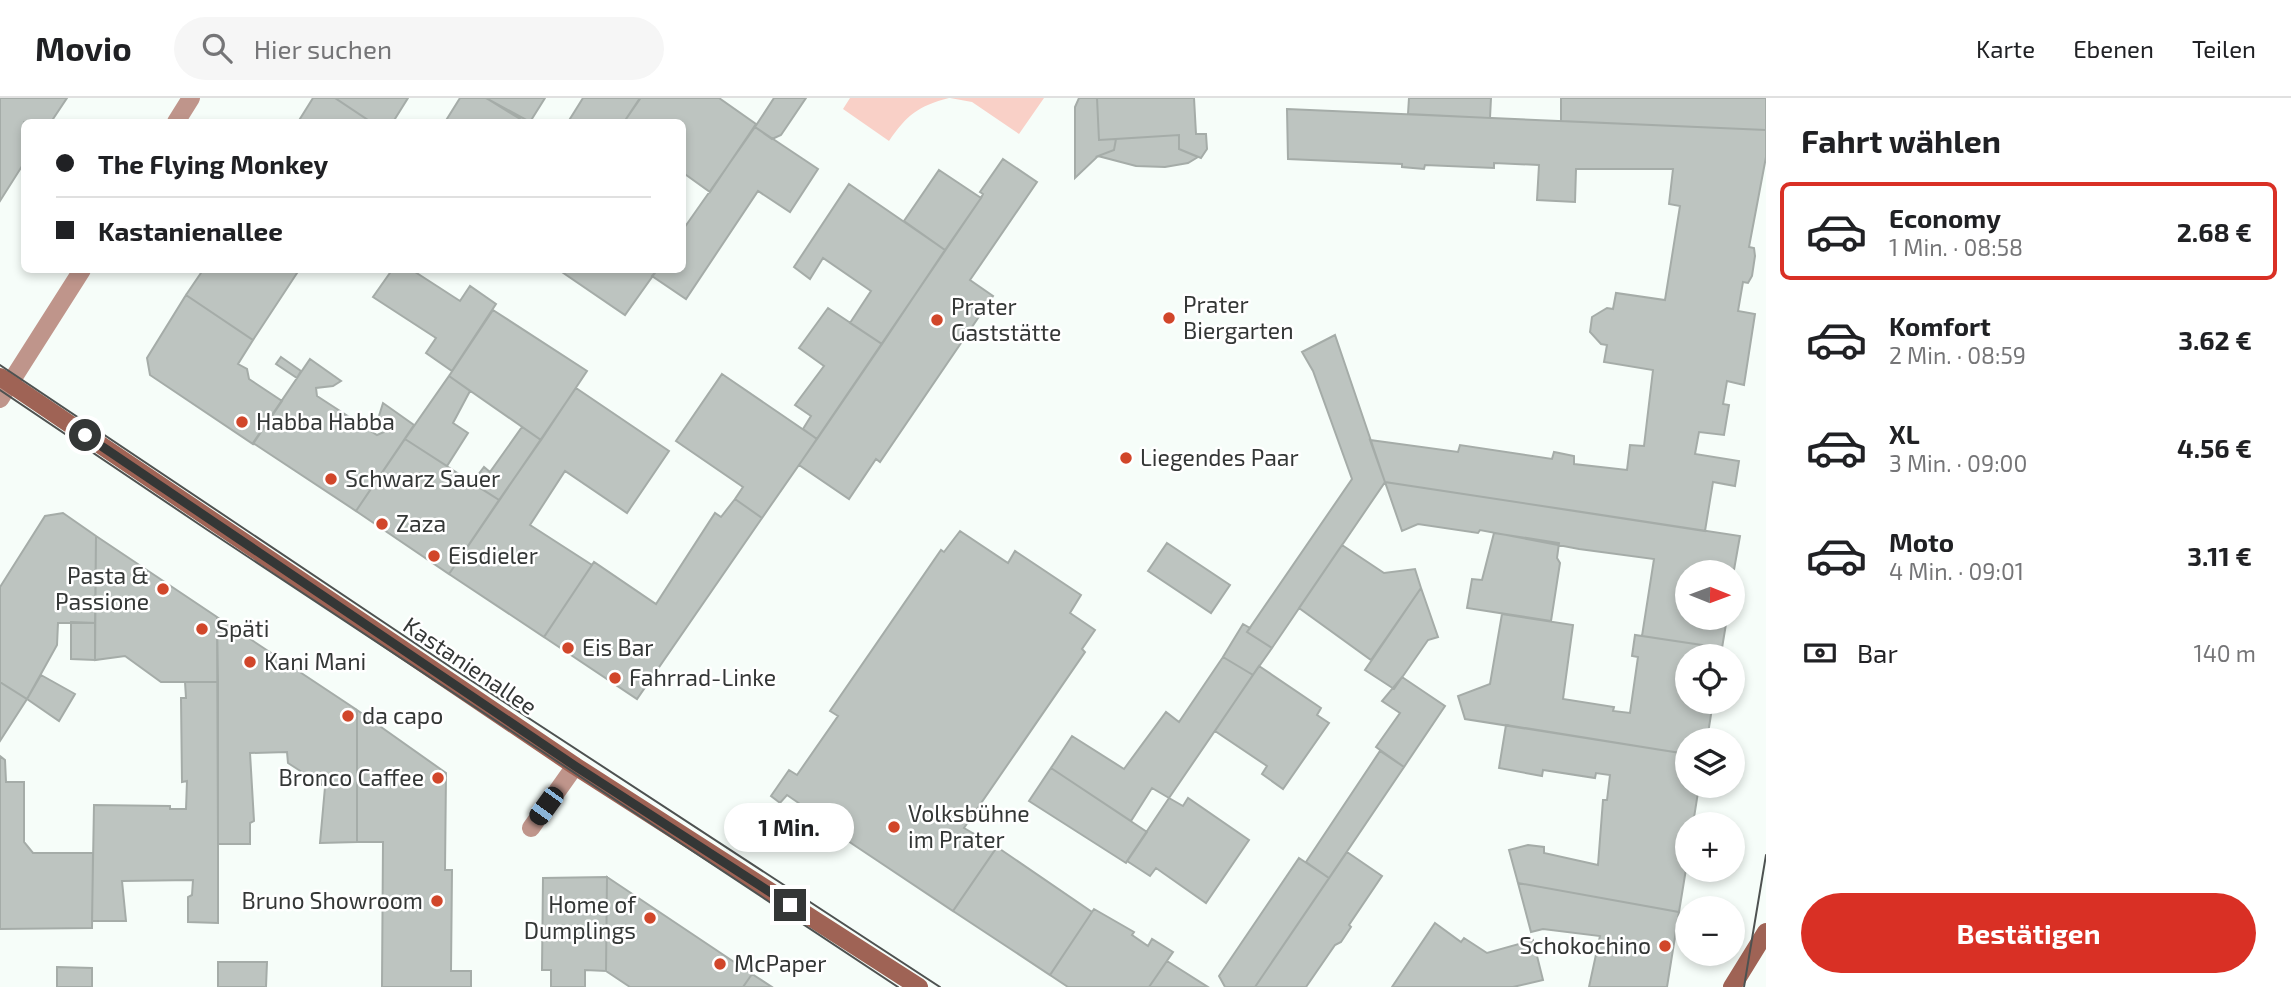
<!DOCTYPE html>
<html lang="de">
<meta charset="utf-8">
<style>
body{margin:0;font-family:"Exo 2",sans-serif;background:#f6f6f6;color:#202124;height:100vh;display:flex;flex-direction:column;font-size:26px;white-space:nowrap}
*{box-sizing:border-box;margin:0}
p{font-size:23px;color:#757577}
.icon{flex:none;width:38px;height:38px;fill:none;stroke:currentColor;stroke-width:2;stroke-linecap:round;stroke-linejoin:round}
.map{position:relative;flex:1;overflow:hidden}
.side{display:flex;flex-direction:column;background:#fff;width:525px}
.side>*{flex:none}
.hud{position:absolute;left:21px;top:21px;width:665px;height:154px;border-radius:10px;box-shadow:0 4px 10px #0003;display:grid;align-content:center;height:154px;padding:0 35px;background:#fff}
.needle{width:46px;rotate:91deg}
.controls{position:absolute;left:1675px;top:462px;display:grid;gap:14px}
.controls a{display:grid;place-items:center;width:70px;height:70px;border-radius:50%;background:#fff;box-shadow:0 4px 10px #0003;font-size:35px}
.end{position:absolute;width:32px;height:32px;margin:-16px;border:9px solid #343736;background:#fff;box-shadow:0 0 0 4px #fff}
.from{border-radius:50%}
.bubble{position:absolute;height:49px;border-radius:24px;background:#fff;box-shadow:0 4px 10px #0003;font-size:23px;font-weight:700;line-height:49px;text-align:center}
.car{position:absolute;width:21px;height:42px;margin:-21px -10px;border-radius:9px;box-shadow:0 0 5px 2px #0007;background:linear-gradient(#222 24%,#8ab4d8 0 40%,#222 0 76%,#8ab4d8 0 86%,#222 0)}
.hud b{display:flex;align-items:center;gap:24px;height:66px;font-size:26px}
.hud b+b{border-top:2px solid #e0e0e0}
.hud i{width:18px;height:18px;background:#202124}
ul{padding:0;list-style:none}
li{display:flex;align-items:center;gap:21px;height:98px;margin:0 14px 10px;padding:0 21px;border:4px solid transparent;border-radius:10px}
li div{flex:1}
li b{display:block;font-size:26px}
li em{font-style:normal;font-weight:700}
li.selected{border-color:#d93025}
li>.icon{width:63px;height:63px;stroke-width:1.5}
h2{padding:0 35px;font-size:32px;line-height:84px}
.pay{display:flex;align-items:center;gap:18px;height:77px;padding:0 35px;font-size:26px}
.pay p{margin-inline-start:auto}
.action{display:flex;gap:14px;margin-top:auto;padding:14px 35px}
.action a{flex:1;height:80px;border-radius:42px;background:#d93025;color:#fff;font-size:28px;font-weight:700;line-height:80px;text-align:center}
header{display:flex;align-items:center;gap:42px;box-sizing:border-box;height:98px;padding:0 35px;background:#fff;border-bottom:2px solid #e0e0e0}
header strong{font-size:33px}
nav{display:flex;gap:38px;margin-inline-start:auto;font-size:24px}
.search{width:490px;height:63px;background:#f6f6f6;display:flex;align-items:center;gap:18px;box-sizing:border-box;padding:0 24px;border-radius:38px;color:#757577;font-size:26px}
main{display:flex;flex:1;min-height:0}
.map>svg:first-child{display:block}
.green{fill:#f9d0c7}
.building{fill:#bdc4c0;stroke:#a5aca8;stroke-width:2}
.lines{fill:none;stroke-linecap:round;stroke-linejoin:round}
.lane{stroke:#bf958b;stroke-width:18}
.street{stroke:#bf958b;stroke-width:18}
.secondary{stroke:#9f6355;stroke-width:18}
.tram{stroke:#4e5251;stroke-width:2}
.route{stroke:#343736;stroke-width:9}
.poi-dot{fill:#d1462a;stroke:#fff;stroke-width:2.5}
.labels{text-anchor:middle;stroke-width:5;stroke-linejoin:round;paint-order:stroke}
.poi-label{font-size:23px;fill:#343736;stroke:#fff;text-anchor:start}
.street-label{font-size:23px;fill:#343736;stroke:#fff}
</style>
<header>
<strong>Movio</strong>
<div class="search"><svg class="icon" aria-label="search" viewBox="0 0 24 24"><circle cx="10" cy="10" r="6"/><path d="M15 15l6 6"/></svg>Hier suchen</div>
<nav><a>Karte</a><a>Ebenen</a><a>Teilen</a></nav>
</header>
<main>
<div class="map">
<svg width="1766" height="889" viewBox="0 0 1766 889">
<rect width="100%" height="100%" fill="#f6fdf9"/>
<path class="green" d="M850,0H949C918,8 907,17 889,43L843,11Z
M950,0H1044L1019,36L972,4Z"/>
<path class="building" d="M0,0H67L51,24H24V65L0,103Z
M313,0H335L371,24H298Z
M335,0H408L393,24H371Z
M460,0H486L525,24H445Z
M486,0H545L530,24Z
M583,0H638L640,1L624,24H568Z
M640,0H719L756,26L710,94L682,74V24H624Z
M774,0H806L781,37L772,41L755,29Z
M1079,0H1097L1099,42L1116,41L1114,52L1098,58L1075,80V9Z
M1097,0H1194L1196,36H1206L1207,51L1201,60L1179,51V37L1099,42Z
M1409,0H1491L1490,20L1408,16Z
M1561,0H1766V32L1561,23Z
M1287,11L1766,32V59L1749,149L1754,150L1755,158L1752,178L1748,185L1743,184L1738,213L1755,216L1744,287L1727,283L1723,306L1729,307L1724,337L1699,334L1695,356L1739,363L1735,388L1713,384L1705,433L1385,384L1370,342L1458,354L1460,347L1552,361L1554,354L1574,358V366L1627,372L1630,347L1644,348L1653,272L1604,264L1607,247L1601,246L1590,234L1592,219L1607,210L1613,211L1616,195L1665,202L1680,108L1669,106L1673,71H1576L1575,104L1537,102L1539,67L1494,65V70L1425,67L1424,71L1402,69V66L1288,61Z
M755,29L818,71L790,114L758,93L686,201L652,178L657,172H682V133Z
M1179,37V51L1198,59L1188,65L1165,69L1136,68L1098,58L1114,52L1116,41Z
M1003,61L1037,84L970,182L993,198L880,364L876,361L849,401L799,367L981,100L983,96L980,94Z
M939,72L981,100L945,152L904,123Z
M849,86L945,152L882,246L850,225L871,193L823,160L810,181L794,169Z
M203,172H299L253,242L186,197Z
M392,172H412L460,203L470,188L496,206L452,273L426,255L436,240L373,199Z
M559,172H657L625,217Z
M186,197L253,242L238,266L247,271L249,281L282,303L253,346L150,277L147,260Z
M828,210L882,246L817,341L803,331L811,318L795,307L824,268L799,250Z
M493,212L587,273L541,342L449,278Z
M1335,237L1385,384L1272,550L1247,534L1352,381L1313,273L1302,254Z
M281,259L301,273L297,280L276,266Z
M310,261L341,283L333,288L316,290L317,298L377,337L384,334L379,318L383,305L414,327L356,413L253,345Z
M722,276L817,341L762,420L735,401L743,389L676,343Z
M449,278L470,293L453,325L468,335L447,368L405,341Z
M576,290L669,353L627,415L565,373L530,427L592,467L544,539L449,476Z
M522,329L541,342L499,402L472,385L484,369L490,374Z
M405,341L499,402L449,476L356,413Z
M1385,384L1740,438L1732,483V474H1687V520H1727L1722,550L1642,538L1654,461L1579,451L1480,432L1478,435L1418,426L1402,433Z
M735,401L762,420L637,601L544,539L594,464L656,506L715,415L721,419Z
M63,415L96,438L95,525H58L57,547L27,601L0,584V489L45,418Z
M960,433L1008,465L1015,453L1081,497L1070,515L1095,532L1082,551L1085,554L964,730L997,749L953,813L824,727L820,732L811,726L816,717L787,697L780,705L771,698L789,672L797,677L838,618L830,613L941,452L944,454Z
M1494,435L1559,445L1557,460L1560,465L1551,523L1467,510L1472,481L1482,482Z
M96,438L217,519L218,584H161L125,558L95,562Z
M1167,445L1230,487L1211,515L1148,473Z
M1342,447L1384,475L1415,471L1421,490L1371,562L1299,510Z
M1421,490L1438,539L1428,542L1394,591L1365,572Z
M1502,516L1573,527L1563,601L1614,609L1613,613L1630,615L1638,559L1632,558L1635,537L1722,550L1720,558H1687V604H1713L1707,642H1687V656L1465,621L1458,598L1490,586Z
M217,519L357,612V744L320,745L325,689L288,665L287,654L250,655L254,723L250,725V746H218Z
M71,524L95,525V562L71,561Z
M1243,526L1250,530L1247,534L1272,550L1253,577L1223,559Z
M1223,559L1253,577L1169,700L1152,690L1131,723L1051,670L1072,638L1124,671L1166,614L1179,624Z
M1259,568L1321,610L1317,617L1329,625L1283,691L1262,676L1267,668L1215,633Z
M41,577L75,596L59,623L27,601Z
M1402,579L1445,608L1404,669L1376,649L1400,615L1382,603Z
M0,584L27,601L0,643Z
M185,584H218V825L188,824V799L192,797L193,782L122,783L126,823H92L94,707L170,708V711H186L187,683L182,684L181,600H186Z
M357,612L446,675L445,772H452L451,873H471V889H382L383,744H357Z
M1506,627L1687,656V688H1699L1693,726H1687V765L1679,814L1518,785L1509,752L1528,747L1544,749V755L1598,767L1603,702H1607L1610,677L1596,675L1595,680L1543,672L1542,678L1499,670Z
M1380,653L1404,669L1329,780L1306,764Z
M0,658L5,662L6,684H24V744L33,755H93L92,830L0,831Z
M1051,670L1147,734L1126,765L1029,703Z
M1169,700L1183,708L1188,700L1249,742L1206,805L1156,770L1150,778L1127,763Z
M997,749L1092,814L1050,877L953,813Z
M1347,754L1382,778L1349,827L1351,829L1341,844L1335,847L1306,889H1255Z
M1299,760L1329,780L1255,889H1225L1219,878Z
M607,779L752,876L743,889H630L606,873Z
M607,779L606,873L585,872V889H551V872H542L543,780Z
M1518,785L1679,814L1667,889H1589L1600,838L1543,831L1531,834Z
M1094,811L1134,834L1132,837L1148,848L1152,841L1173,854L1149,889H1068L1050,877Z
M1435,825L1461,844L1464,840L1487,855L1533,842L1543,882L1513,889H1392Z
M1167,863L1208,889H1149Z
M218,864H267L266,889H218Z
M57,869L92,870V889H57Z
M752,876L772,889H743Z"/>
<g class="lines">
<path class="lane" d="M531,730L575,668"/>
<path class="street" d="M176,24L191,0
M0,301L82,172"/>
<path class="secondary" d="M0,279L575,668L919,889
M1732,889L1766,834"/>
<path class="tram" d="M0,267L452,570L940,889
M0,292L206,431L898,889
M1744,889L1766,757"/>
</g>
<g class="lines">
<path class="route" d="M85,337L575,668L790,807"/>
</g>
<g class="poi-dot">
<circle cx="1169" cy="220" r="7"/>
<circle cx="937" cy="222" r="7"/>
<circle cx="242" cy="324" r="7"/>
<circle cx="1126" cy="360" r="7"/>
<circle cx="331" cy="381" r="7"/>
<circle cx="382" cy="426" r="7"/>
<circle cx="434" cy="458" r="7"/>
<circle cx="163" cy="491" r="7"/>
<circle cx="202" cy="531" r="7"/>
<circle cx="568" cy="550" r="7"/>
<circle cx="250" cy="564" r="7"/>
<circle cx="615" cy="580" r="7"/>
<circle cx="348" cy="618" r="7"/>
<circle cx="438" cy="680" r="7"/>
<circle cx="894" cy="729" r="7"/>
<circle cx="437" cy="803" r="7"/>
<circle cx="650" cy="820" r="7"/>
<circle cx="1665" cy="848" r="7"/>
<circle cx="720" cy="866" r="7"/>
</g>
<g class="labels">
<g class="poi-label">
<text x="1183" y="215">Prater<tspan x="1183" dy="26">Biergarten</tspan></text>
<text x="951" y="217">Prater<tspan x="951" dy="26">Gaststätte</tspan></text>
<text x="256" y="332">Habba Habba</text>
<text x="1140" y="368">Liegendes Paar</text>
<text x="345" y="389">Schwarz Sauer</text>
<text x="396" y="434">Zaza</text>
<text x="448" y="466">Eisdieler</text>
<text x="149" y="486" text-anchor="end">Pasta &amp;<tspan x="149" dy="26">Passione</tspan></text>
<text x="216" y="539">Späti</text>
<text x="582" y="558">Eis Bar</text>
<text x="264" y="572">Kani Mani</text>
<text x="629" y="588">Fahrrad-Linke</text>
<text x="362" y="626">da capo</text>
<text x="424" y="688" text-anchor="end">Bronco Caffee</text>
<text x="908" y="724">Volksbühne<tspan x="908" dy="26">im Prater</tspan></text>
<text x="423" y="811" text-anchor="end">Bruno Showroom</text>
<text x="636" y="815" text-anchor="end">Home of<tspan x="636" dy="26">Dumplings</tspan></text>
<text x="1651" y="856" text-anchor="end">Schokochino</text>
<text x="734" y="874">McPaper</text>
</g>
<g class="street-label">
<text transform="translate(470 568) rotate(34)" y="8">Kastanienallee</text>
</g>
</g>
</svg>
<div class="controls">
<a><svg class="needle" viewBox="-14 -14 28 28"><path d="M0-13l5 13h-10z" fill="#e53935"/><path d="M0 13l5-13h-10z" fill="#757577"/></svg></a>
<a><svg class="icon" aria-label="locate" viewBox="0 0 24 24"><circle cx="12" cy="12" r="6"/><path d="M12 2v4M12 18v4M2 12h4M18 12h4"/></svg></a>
<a><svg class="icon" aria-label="layers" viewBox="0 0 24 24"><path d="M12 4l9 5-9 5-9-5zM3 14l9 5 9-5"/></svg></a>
<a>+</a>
<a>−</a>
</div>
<i class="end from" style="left:85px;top:337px"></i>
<i class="end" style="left:790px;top:807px"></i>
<div class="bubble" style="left:724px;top:705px;width:130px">1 Min.</div>
<i class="car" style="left:546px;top:708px;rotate:216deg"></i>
<div class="hud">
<b><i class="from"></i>The Flying Monkey</b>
<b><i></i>Kastanienallee</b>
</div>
</div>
<section class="side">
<h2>Fahrt wählen</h2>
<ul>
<li class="selected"><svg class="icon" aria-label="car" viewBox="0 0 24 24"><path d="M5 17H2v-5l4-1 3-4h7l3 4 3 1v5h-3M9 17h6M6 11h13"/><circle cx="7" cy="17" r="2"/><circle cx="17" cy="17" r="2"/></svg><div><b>Economy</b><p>1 Min. · 08:58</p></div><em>2.68 €</em></li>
<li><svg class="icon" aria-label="car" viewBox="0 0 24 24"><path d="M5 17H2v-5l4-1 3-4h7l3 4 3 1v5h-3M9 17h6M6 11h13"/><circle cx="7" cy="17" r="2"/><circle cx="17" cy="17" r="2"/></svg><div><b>Komfort</b><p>2 Min. · 08:59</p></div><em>3.62 €</em></li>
<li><svg class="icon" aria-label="car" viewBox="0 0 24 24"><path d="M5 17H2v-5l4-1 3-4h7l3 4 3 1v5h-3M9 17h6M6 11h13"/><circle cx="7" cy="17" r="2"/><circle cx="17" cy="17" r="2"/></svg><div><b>XL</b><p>3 Min. · 09:00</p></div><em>4.56 €</em></li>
<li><svg class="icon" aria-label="car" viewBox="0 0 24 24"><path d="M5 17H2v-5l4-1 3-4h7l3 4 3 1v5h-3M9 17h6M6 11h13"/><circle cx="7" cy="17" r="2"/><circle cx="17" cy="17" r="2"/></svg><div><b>Moto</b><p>4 Min. · 09:01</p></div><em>3.11 €</em></li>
</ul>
<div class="pay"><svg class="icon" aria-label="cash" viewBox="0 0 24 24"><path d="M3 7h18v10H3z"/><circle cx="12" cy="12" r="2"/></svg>Bar<p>140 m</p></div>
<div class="action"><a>Bestätigen</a></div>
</section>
</main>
